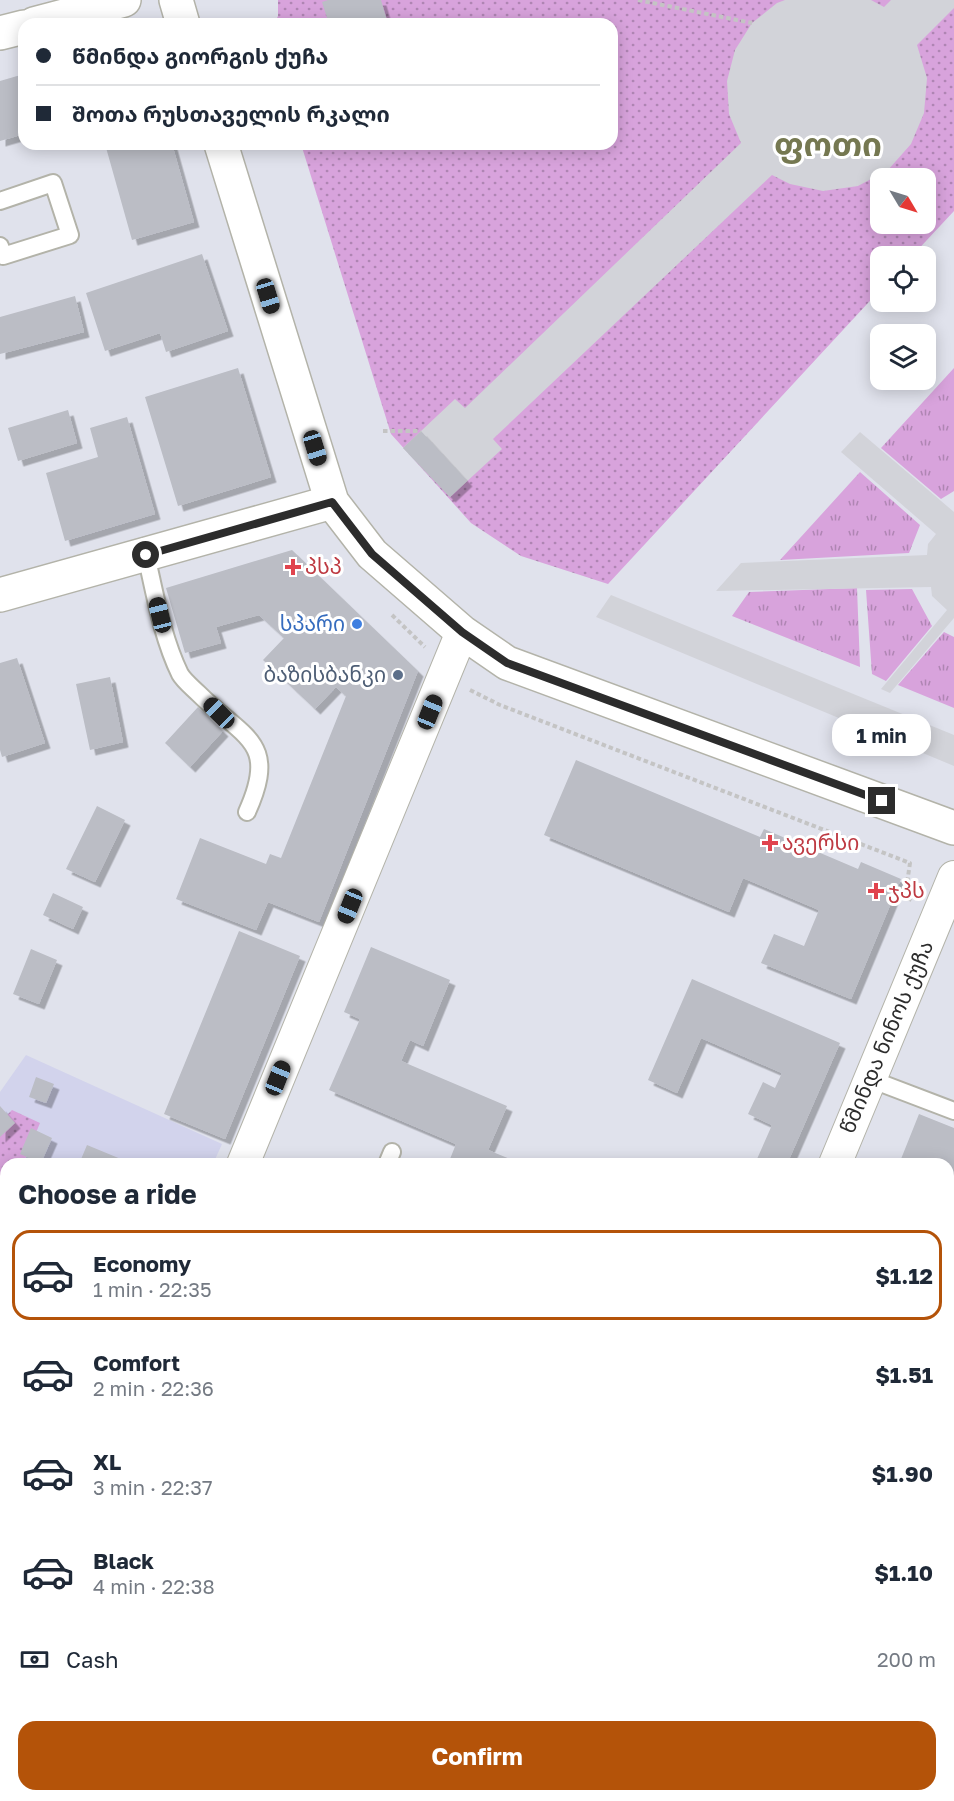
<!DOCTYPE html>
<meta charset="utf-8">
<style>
body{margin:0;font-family:"Golos Text","Noto Sans Georgian",sans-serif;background:#f2f2f3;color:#1f2937;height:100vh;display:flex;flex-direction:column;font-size:22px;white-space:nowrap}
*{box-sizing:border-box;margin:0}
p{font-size:20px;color:#747a83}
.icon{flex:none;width:33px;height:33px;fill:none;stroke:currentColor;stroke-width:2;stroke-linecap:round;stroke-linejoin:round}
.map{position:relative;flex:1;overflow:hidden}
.sheet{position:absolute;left:0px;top:1158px;width:954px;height:644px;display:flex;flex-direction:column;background:#fff;border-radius:18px 18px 0 0;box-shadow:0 3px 15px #0003}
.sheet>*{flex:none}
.guide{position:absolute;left:18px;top:18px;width:600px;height:132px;border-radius:18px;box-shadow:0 3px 15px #0003;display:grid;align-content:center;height:132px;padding:0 18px;background:#fff}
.needle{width:39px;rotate:128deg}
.fabs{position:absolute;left:870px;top:168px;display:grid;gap:12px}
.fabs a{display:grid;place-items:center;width:66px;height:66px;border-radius:12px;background:#fff;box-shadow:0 3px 15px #0003;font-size:30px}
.end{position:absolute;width:27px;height:27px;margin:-14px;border:8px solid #2c2c2c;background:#fff;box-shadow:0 0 0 3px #fff}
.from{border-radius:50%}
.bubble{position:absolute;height:42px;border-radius:18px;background:#fff;box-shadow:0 3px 15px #0003;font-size:20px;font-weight:700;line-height:42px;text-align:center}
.car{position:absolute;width:18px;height:36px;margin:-18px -9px;border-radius:8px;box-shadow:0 0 4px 2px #0007;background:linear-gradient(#222 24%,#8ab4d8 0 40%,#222 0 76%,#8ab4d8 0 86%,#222 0)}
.guide b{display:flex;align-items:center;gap:21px;height:57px;font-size:22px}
.guide b+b{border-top:2px solid #e0e1e3}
.guide i{width:15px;height:15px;background:#1f2937}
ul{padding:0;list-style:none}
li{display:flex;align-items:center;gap:18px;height:90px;margin:0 12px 9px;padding:0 6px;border:3px solid transparent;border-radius:18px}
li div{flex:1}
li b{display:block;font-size:22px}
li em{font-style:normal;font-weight:700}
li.current{border-color:#b45309}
li>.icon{width:54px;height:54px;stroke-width:1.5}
h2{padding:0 18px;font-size:27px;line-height:72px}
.pay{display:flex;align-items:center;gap:15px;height:66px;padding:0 18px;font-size:22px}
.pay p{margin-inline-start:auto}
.button{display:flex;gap:12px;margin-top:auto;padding:12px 18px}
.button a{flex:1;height:69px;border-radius:18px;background:#b45309;color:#fff;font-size:24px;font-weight:700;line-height:69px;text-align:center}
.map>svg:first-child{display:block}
.education{fill:#d2d3ec}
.grass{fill:url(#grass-tufts)}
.park{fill:url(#park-dots);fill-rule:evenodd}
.plaza{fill:#d2d3d9}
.building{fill:#bbbdc5;filter:url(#shadow)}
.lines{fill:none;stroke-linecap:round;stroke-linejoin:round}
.lane-casing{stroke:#b3b3a9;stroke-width:20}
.street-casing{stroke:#b3b3a9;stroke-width:34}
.secondary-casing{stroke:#b3b3a9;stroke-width:36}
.path{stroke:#c4c4c4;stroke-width:4;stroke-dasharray:4.5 3;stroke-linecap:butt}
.lane{stroke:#fff;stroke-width:16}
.street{stroke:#fff;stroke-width:32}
.secondary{stroke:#fff;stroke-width:33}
.route{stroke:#2c2c2c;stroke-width:8}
.health-dot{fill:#e0444e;stroke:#fff;stroke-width:2}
.shop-dot{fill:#3f7fe0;stroke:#fff;stroke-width:2}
.service-dot{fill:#5c6f8a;stroke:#fff;stroke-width:2}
.labels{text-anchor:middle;stroke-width:6;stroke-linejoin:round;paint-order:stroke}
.health-label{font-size:21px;fill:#be3a42;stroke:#fff;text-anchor:start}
.shop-label{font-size:21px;fill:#366cbe;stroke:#fff;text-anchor:end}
.service-label{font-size:21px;fill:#4e5e75;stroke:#fff;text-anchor:end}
.street-label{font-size:21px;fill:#2c2c2c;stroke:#fff}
.town-label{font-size:33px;font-weight:bold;fill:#757851;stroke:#fff}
</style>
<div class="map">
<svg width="954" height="1801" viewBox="0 0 954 1801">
<defs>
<pattern id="grass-tufts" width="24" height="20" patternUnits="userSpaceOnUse" patternTransform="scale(1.5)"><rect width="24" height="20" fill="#d8a3dc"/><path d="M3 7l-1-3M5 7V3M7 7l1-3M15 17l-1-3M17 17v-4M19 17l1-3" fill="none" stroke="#af85b3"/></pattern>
<pattern id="park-dots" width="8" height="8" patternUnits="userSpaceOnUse" patternTransform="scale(1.5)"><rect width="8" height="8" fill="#d8a3dc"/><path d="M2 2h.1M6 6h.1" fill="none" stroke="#af85b3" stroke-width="1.8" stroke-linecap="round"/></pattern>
<filter id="shadow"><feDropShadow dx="5.5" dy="5.5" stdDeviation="0" flood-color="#0004"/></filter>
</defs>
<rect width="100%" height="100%" fill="#e0e2ec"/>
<path class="education" d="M26,1055L222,1144L213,1164H6V1339L0,1334V1092Z"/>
<path class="grass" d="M954,368V491L941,499L881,448Z
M860,472L920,525L909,553L780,560Z
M857,588L860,667L732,616L749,592Z
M912,589L932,626L886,681L872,674L866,590Z
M944,632L954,637V708L898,685Z
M31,1796H62L75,1801H29Z"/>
<path class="park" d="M278,0H954V211L912,256H880V290L608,584L521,556L471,523L391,434L301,144H612V24H274L278,16ZM880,178H926V224H880Z
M12,1110L40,1123L23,1164H6V1203L0,1217V1122Z"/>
<path class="plaza" d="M785,0H871L884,7L891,0H954V8L917,45L927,78L924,113L911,144L888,170L858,186L823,191L790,184L772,175L493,439L502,449L450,497L403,448L455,399L465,408L741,143L729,114L727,81L735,50L752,23L777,3Z
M860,432L954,512V618L890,693L881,689L947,610L932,596L931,587L716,591L741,563L927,555L928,544L936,534L841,452Z
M611,595L954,735V766L596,617Z"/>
<path class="building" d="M328,0H381L388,24H329L322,2Z
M24,74V134L0,141V81Z
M105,144H172L194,222L132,240Z
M202,254L228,331L166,352L160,333L105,351L86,293Z
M75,296L84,332L0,354V317Z
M238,368L271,477L178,506L145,397Z
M68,410L77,443L18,461L8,428Z
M127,417L155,514L65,541L46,473L98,457L90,428Z
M421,431L467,481L450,497L403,448Z
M292,550L418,671L319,922L268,902L256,930L176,899L200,838L266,864L270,854L281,858L346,696L336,687L315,709L263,660L284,638L259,615L216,627L221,643L185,653L166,588Z
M17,658L45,743L2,757L0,750V663Z
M110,677L123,742L90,750L76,684Z
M198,707L223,731L190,767L165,743Z
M576,760L760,837L764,829L858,869L861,862L901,879L851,999L761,963L774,934L804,946L819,910L743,878L729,912L544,835Z
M97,806L125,820L95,882L66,869Z
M53,893L83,907L73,929L43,915Z
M239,931L300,956L225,1139L164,1114Z
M371,947L450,980L423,1046L410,1040L401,1061L507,1106L488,1150L522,1164H448L456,1144L329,1090L360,1019L344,1012Z
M31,949L57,960L39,1004L13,994Z
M692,979L840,1043L787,1164H769L757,1159L772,1125L748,1114L763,1082L775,1088L782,1073L701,1038L677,1093L648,1080Z
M36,1077L54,1084L46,1103L29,1097Z
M0,1106L15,1123L0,1137Z
M919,1114L954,1128V1183L948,1198V1164H899Z
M31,1128L52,1138L41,1163L20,1154Z
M87,1145L133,1164H79Z
M0,1203L6,1206V1238L0,1235Z
M948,1413L954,1415V1462L948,1460Z
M0,1423L6,1425V1528L0,1543Z
M0,1600L6,1602V1658L0,1672Z
M948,1777H953V1801H901V1796H948Z
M458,1796H527L525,1801H455Z
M718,1796H749L746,1801H731Z"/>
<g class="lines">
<g class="lane-casing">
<path id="lane" d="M0,201L53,183L70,235L3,256L0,246
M146,555C155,594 162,637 180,674C184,681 193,688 199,694C244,739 279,741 247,812
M870,1079L954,1111
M387,1164L392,1152
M948,1218L954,1202
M401,1801L403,1796"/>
</g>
<g class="street-casing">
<path id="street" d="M243,1164L462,632
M835,1164L954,877
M0,1366L6,1371
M0,1759L6,1745
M144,1796L157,1801
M571,1801L573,1796"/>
</g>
<g class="secondary-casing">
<path id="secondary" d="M176,0L183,24
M34,24L124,0
M0,33L24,27
M221,144L332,502L372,554L462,632L507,663L954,828
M0,595L332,502"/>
</g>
<path class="path" d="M638,0L752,23
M383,431H421
M392,615L425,647
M470,690L500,705L910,863L905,897L914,901"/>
<use href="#lane" class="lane"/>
<use href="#street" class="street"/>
<use href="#secondary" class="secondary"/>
</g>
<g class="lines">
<path class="route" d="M146,555L332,502L372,554L462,632L507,663L882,801"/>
</g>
<g class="health-dot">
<path d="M290 558h6v6h6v6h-6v6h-6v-6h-6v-6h6z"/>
<path d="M767 834h6v6h6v6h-6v6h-6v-6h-6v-6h6z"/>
<path d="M873 882h6v6h6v6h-6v6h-6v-6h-6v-6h6z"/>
</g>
<circle class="shop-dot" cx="357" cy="624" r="6"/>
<circle class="service-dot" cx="398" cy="675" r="6"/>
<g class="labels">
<g class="health-label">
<text x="305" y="574">პსპ</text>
<text x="782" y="850">ავერსი</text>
<text x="888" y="898">ჯპს</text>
</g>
<g class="shop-label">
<text x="345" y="631">სპარი</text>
</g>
<g class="service-label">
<text x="386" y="682">ბაზისბანკი</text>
</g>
<g class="street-label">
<text transform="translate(887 1037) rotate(-67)" y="7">წმინდა ნინოს ქუჩა</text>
</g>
<g class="town-label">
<text x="828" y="156">ფოთი</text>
</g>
</g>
</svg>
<div class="fabs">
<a><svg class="needle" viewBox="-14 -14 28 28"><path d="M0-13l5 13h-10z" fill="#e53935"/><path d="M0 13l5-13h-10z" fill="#747a83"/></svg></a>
<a><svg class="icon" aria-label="locate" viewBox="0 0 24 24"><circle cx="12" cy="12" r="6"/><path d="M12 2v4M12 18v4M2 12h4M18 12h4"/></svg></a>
<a><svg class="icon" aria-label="layers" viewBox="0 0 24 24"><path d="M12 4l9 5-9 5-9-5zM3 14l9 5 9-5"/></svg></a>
</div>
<i class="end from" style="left:146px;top:555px"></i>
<i class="end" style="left:882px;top:801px"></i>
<div class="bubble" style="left:832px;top:714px;width:99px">1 min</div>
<i class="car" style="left:268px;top:296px;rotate:163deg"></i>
<i class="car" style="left:315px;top:448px;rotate:163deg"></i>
<i class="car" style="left:160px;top:615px;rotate:346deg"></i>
<i class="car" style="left:430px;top:712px;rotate:22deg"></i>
<i class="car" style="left:219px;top:713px;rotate:315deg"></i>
<i class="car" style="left:350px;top:906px;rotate:202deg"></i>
<i class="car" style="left:278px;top:1078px;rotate:22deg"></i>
<div class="guide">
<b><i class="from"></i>წმინდა გიორგის ქუჩა</b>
<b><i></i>შოთა რუსთაველის რკალი</b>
</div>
<section class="sheet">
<h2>Choose a ride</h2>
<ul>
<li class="current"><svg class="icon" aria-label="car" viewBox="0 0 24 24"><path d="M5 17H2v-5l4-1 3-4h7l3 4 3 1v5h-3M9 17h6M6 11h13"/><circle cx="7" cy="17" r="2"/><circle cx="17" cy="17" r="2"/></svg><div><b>Economy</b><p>1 min · 22:35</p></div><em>$1.12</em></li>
<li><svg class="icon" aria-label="car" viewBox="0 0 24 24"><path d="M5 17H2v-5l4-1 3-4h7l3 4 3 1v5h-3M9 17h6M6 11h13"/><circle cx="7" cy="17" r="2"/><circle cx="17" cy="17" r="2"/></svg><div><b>Comfort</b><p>2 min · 22:36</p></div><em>$1.51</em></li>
<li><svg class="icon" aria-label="car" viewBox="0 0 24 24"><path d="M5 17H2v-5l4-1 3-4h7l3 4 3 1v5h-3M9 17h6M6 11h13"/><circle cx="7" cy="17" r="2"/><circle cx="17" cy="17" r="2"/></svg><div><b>XL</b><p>3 min · 22:37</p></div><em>$1.90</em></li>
<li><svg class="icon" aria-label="car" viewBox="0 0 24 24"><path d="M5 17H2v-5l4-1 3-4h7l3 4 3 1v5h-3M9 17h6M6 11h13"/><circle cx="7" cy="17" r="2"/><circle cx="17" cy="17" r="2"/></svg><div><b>Black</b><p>4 min · 22:38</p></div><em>$1.10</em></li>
</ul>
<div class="pay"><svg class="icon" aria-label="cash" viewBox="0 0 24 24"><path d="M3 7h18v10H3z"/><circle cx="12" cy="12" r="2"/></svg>Cash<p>200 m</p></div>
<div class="button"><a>Confirm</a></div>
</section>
</div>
